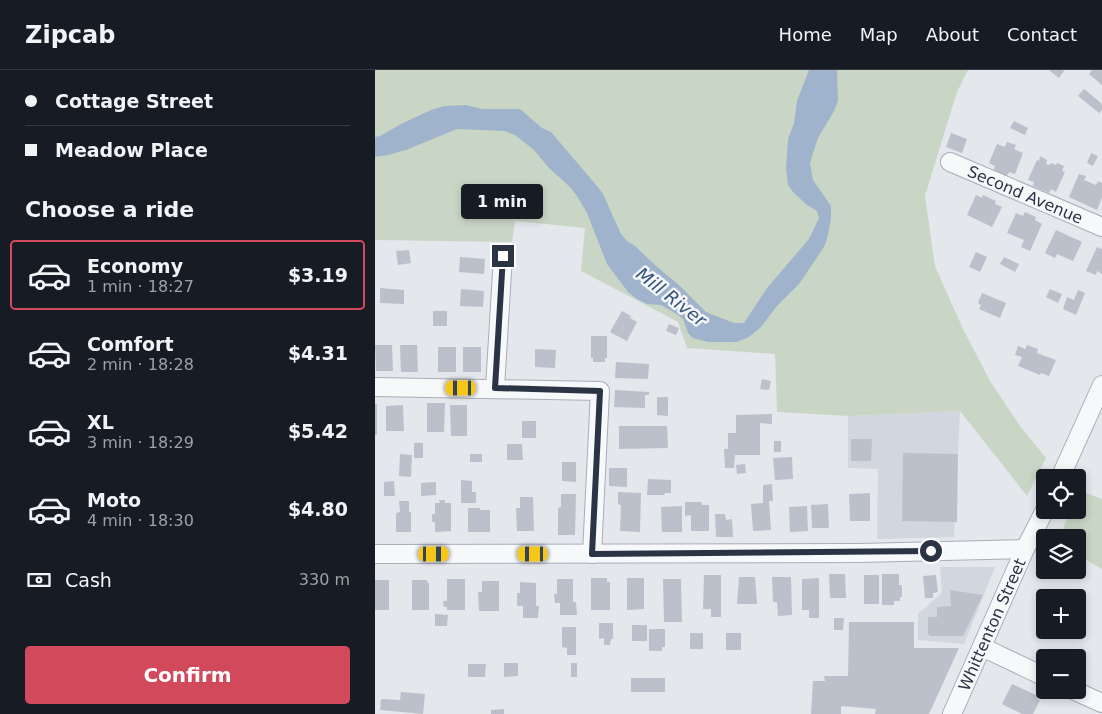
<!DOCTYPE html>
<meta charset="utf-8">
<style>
body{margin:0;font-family:"DejaVu Sans",sans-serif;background:#20242c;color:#f1f3f6;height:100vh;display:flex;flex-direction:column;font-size:19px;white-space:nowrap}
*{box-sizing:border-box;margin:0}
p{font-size:16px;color:#9ea1a6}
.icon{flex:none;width:28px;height:28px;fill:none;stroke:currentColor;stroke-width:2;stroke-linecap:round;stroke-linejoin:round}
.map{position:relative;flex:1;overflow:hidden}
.side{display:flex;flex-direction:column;background:#171b24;width:375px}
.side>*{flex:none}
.top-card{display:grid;align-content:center;height:110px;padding:0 25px;background:#171b24}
.tools{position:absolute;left:661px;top:399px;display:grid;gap:10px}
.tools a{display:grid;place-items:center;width:50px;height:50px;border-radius:5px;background:#171b24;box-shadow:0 2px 8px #0003;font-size:25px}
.end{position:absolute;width:22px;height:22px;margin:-11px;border:6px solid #2b3445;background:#fff;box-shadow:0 0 0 2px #fff}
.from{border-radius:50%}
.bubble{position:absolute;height:35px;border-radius:5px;background:#171b24;box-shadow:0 2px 8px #0003;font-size:16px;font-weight:700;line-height:35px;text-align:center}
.car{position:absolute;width:15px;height:30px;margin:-15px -8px;border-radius:6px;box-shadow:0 0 4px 1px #0007;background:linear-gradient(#f5c518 24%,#345 0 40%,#f5c518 0 76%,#345 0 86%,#f5c518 0)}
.top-card b{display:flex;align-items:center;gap:18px;height:48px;font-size:19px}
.top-card b+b{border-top:1px solid #363941}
.top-card i{width:12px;height:12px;background:#f1f3f6}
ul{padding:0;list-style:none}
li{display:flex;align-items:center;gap:15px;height:70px;margin:0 10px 8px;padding:0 15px;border:2px solid transparent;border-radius:5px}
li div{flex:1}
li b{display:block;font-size:19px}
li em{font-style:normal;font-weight:700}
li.current{border-color:#d1495b}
li>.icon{width:45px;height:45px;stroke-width:1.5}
h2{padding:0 25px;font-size:22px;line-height:60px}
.pay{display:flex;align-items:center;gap:12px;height:55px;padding:0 25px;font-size:19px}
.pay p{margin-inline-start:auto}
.button{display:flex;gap:10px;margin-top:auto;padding:10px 25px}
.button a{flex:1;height:58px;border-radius:5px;background:#d1495b;color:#fff;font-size:20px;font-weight:700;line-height:58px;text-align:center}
header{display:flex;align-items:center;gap:30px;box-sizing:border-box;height:70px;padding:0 25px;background:#171b24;border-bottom:1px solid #363941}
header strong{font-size:24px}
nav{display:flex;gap:28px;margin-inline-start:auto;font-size:18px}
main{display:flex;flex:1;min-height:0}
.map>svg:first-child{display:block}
.built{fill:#d2d6de}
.green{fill:#c9d6c5}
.water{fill:#9fb4cc}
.building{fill:#bbc0ca}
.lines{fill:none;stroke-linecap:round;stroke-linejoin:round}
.minor-casing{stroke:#a9aeb7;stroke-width:20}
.minor{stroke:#f7f8fa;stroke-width:18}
.route{stroke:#2b3445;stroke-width:6}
.labels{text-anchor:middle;stroke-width:5;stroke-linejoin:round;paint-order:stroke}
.street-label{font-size:16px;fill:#2b3445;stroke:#f4f6f9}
.water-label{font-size:18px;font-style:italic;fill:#34527a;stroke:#f4f6f9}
</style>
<header>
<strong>Zipcab</strong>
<nav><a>Home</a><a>Map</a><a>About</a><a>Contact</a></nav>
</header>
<main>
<section class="side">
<div class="top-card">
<b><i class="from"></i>Cottage Street</b>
<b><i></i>Meadow Place</b>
</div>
<h2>Choose a ride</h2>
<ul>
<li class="current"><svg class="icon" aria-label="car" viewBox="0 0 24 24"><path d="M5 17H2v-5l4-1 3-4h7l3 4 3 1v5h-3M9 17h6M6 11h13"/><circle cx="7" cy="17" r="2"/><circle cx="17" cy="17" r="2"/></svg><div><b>Economy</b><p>1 min · 18:27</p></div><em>$3.19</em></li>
<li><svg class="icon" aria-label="car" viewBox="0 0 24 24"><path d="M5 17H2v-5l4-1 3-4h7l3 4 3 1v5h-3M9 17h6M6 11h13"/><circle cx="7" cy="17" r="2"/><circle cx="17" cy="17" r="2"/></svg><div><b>Comfort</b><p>2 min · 18:28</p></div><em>$4.31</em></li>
<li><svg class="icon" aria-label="car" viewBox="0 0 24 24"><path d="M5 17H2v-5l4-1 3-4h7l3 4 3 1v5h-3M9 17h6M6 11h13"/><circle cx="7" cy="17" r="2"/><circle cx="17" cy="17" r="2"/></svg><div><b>XL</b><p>3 min · 18:29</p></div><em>$5.42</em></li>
<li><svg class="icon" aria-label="car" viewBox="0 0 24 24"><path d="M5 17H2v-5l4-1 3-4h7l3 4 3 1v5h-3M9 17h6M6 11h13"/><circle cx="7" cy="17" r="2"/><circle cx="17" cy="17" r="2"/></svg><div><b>Moto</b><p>4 min · 18:30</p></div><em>$4.80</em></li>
</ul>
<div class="pay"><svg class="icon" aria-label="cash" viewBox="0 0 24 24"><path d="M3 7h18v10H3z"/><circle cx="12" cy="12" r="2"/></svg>Cash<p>330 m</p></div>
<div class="button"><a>Confirm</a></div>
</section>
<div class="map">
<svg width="727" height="644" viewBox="0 0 727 644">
<rect width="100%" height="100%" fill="#e4e7ec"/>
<path class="built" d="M585,341L579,467L502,469L503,399L473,398V346Z
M565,497H620L589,574L543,570V544L567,523Z"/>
<path class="green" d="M0,0H593L582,22L550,126L560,196L588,259L615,311L645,356L671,388L652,426L585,341L473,346L402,342L400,284L312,278L303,252L206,201L210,158L140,151L137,172L0,170Z
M703,420L727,429V499L703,485L702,468L685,467L695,440H702Z"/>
<path class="water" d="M434,0H462L463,31L459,41L443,68L435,93L438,110L456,136V149L452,169L449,177L424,214L401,237L386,257L374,267L362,272H333L318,268L313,263L308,249L300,243L286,235L272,234L262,229L253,222L232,194L212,143L202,126L195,117L174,98L159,80L140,65L129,61L82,59L31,80L13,85L0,87V67L5,66L26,54L56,40L69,36L91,35L107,39H145L167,58L176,62L222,116L228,124L246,164L252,171L260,176L280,195L305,216L331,242L359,253H369L392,218L434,169L444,148L442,141L432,135L418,122L413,115L411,98L413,69L419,53L422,31Z"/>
<path class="building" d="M674,0H688L689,1L684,8Z
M717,0H727V15L714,4Z
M709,19L727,34V40L724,43L703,26Z
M639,51L653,58L650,65L635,58Z
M576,63L592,69L587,83L571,77Z
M632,72L641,75L639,79L648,83L640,104L634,102L632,106L619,100L620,96L614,93L622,74L630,77Z
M716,83L723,86L718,96L712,93Z
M665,86L672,90L671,94L675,95L676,93L681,95L682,93L689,96L687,101L690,102L681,122L676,119L674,123L658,116L659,112L653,110L662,90L664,91Z
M704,104L711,106L709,110L721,115L723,111L727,113V127L722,140L694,127Z
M601,125L607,128L608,125L621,131L620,134L627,137L617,157L592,145Z
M650,142L661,147L660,150L667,154L655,181L646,177L649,170L632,163L641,143L648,146Z
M681,160L707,172L698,191L682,184L680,188L670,183Z
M722,177L727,179V204L722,201L721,205L711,201Z
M34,180L36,193L23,195L21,181Z
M601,182L612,187L605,202L594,197Z
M85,187L110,189L109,204L84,202Z
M629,187L644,194L640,202L625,194Z
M5,218L29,220V234L5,233Z
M86,219L109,221L108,237L85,236Z
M675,219L687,224L683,233L671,227Z
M703,220L710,223L701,245L688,239L692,227L699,230Z
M607,223L631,233L625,248L604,239L606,235L603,233Z
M58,241H72V256H58Z
M247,241L256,246L255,248L262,252L252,271L235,262Z
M294,254L304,258L301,265L291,261Z
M216,266H232V288H230V292H218V288H216Z
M0,275H17L18,301H1Z
M25,275H42L43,302H26Z
M652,275L663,279L662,283L681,290L674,306L666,303L665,305L643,296L647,287L640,285L643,276L650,279Z
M63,277H81V302H63Z
M88,277H106V302H88Z
M160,279L181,280L180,298L160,297Z
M241,292L274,294L273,309L240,308Z
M387,309L396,311L394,320L385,319Z
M240,320L274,322V325H270V338L239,337Z
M282,327H293V346L282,345Z
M52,333H70L69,362H52Z
M0,334H2V365H0Z
M28,335L29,361H11V336Z
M75,335H92V366H76Z
M397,344V354L385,353V385H360L359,398H350L349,379H353V363H361V345Z
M147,351H161V368H147Z
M244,356H292L293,378L244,379Z
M476,369H497L496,391H476Z
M399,371H406V382H399Z
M39,373H48V388H39Z
M132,374H147L148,390H132Z
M528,383L583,384L582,452L527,451Z
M25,384L37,385L36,407L24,406Z
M95,384H107V392H95Z
M417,387L418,409L400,410L398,388Z
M187,392H201V412L187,411Z
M370,394L371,403L362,404L361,395Z
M234,398H252V417L234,416Z
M273,409L296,410V423H290L289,425H272Z
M86,410L97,411V422H101V433H86Z
M19,411L20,426H9V412Z
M61,412V425L46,426V413Z
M397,414L398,431H394L396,460L378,461L376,434L388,433V415Z
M243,422L266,423L265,462L245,461L246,435L243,434Z
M495,423V451H475L474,424Z
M186,424H201L200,465H183V438L186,437Z
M145,427H158L159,461H142L141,438H145Z
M64,430H70V433H76V461L60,462V452H57V444H60V433H65Z
M24,431H34V442H36V462H21V443L25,442Z
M310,432H326L327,435H334V461H316V445L310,446Z
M453,434L454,458H437L436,435Z
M307,436V462H287L286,437Z
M432,436L433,461L415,462L414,437Z
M93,438H105V440H115V462H93Z
M340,444H350L351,450L357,449L358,467H341Z
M454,504H470L471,528H455Z
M507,504H524V515H527V527H525V531H519V535H507Z
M329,505H346V547H336V539H328Z
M489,505H504V534H489Z
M561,505L563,522L558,523V528H550L548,506Z
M364,507H380L382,534H362Z
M397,507H416L417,545L403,546L402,532H398Z
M216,508H232V512H235V540H216Z
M252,508H269V539L252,540Z
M444,508V548H434V540H427V509Z
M72,509H90V540H72V537H69L68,531H72Z
M182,509H198V532H201L202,545H185V533H180L179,524H182Z
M288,509H306L307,552H289Z
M0,510H14V540H0Z
M37,510H52V512L54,513V540H37Z
M107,511H124V541H104L103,522H107Z
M145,512L161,513V536H164L163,548H148V536H142V523H145Z
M575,520L608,525L588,566H556L553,564V547H562V537L576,536Z
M60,544L73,545L72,556H60Z
M459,548H469L468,560H459Z
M474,552H539V578H584L554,644H500L501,639L466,636V644H436L438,611H450L449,606H473Z
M224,553H238V569H236L235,575H229V568L224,569Z
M257,555H272V571H257Z
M187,557H201V585H192V578L187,577Z
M274,559H290V577H287V581H274Z
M315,563H328V579H315Z
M351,563H366V580H351Z
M129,593H143V606L129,607Z
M196,593H202V607H196Z
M93,594H111L110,607H93Z
M256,608H290V622H256Z
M637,614L663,626L662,629L665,630L658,644H647L627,634Z
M26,622L50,624L48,644L5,640L6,629L25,630Z
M129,639V644H116V640Z"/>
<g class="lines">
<g class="minor-casing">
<g id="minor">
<path id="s1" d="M575,92L727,157"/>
<path d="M0,317L225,321L217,484"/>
<path d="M120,318L128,186"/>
<path d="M685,408L727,315"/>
<path d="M0,484L484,483L650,479"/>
<path d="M607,577L670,607"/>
<path d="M698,620L727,633"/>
<path id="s2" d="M577,644L650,479L670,440"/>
</g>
</g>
<use href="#minor" class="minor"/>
</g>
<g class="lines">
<path class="route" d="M128,186L120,318L225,321L217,484L556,481"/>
</g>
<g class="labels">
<g class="street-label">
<text dy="6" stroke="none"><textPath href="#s1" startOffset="82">Second Avenue</textPath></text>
<text dy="6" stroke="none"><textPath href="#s2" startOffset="98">Whittenton Street</textPath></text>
</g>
<g class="water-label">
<text transform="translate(296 227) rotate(38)" y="6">Mill River</text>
</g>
</g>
</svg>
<div class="tools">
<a><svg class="icon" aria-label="locate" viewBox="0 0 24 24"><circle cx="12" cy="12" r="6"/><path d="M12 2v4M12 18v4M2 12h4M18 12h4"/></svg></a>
<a><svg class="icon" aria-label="layers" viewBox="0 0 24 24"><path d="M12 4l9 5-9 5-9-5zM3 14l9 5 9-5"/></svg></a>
<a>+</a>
<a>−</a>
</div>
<i class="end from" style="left:556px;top:481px"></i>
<i class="end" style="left:128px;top:186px"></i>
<div class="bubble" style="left:86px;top:114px;width:82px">1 min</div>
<i class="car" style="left:86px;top:318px;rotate:270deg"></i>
<i class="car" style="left:59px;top:484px;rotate:90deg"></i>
<i class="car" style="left:158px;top:484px;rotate:270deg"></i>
</div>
</main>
